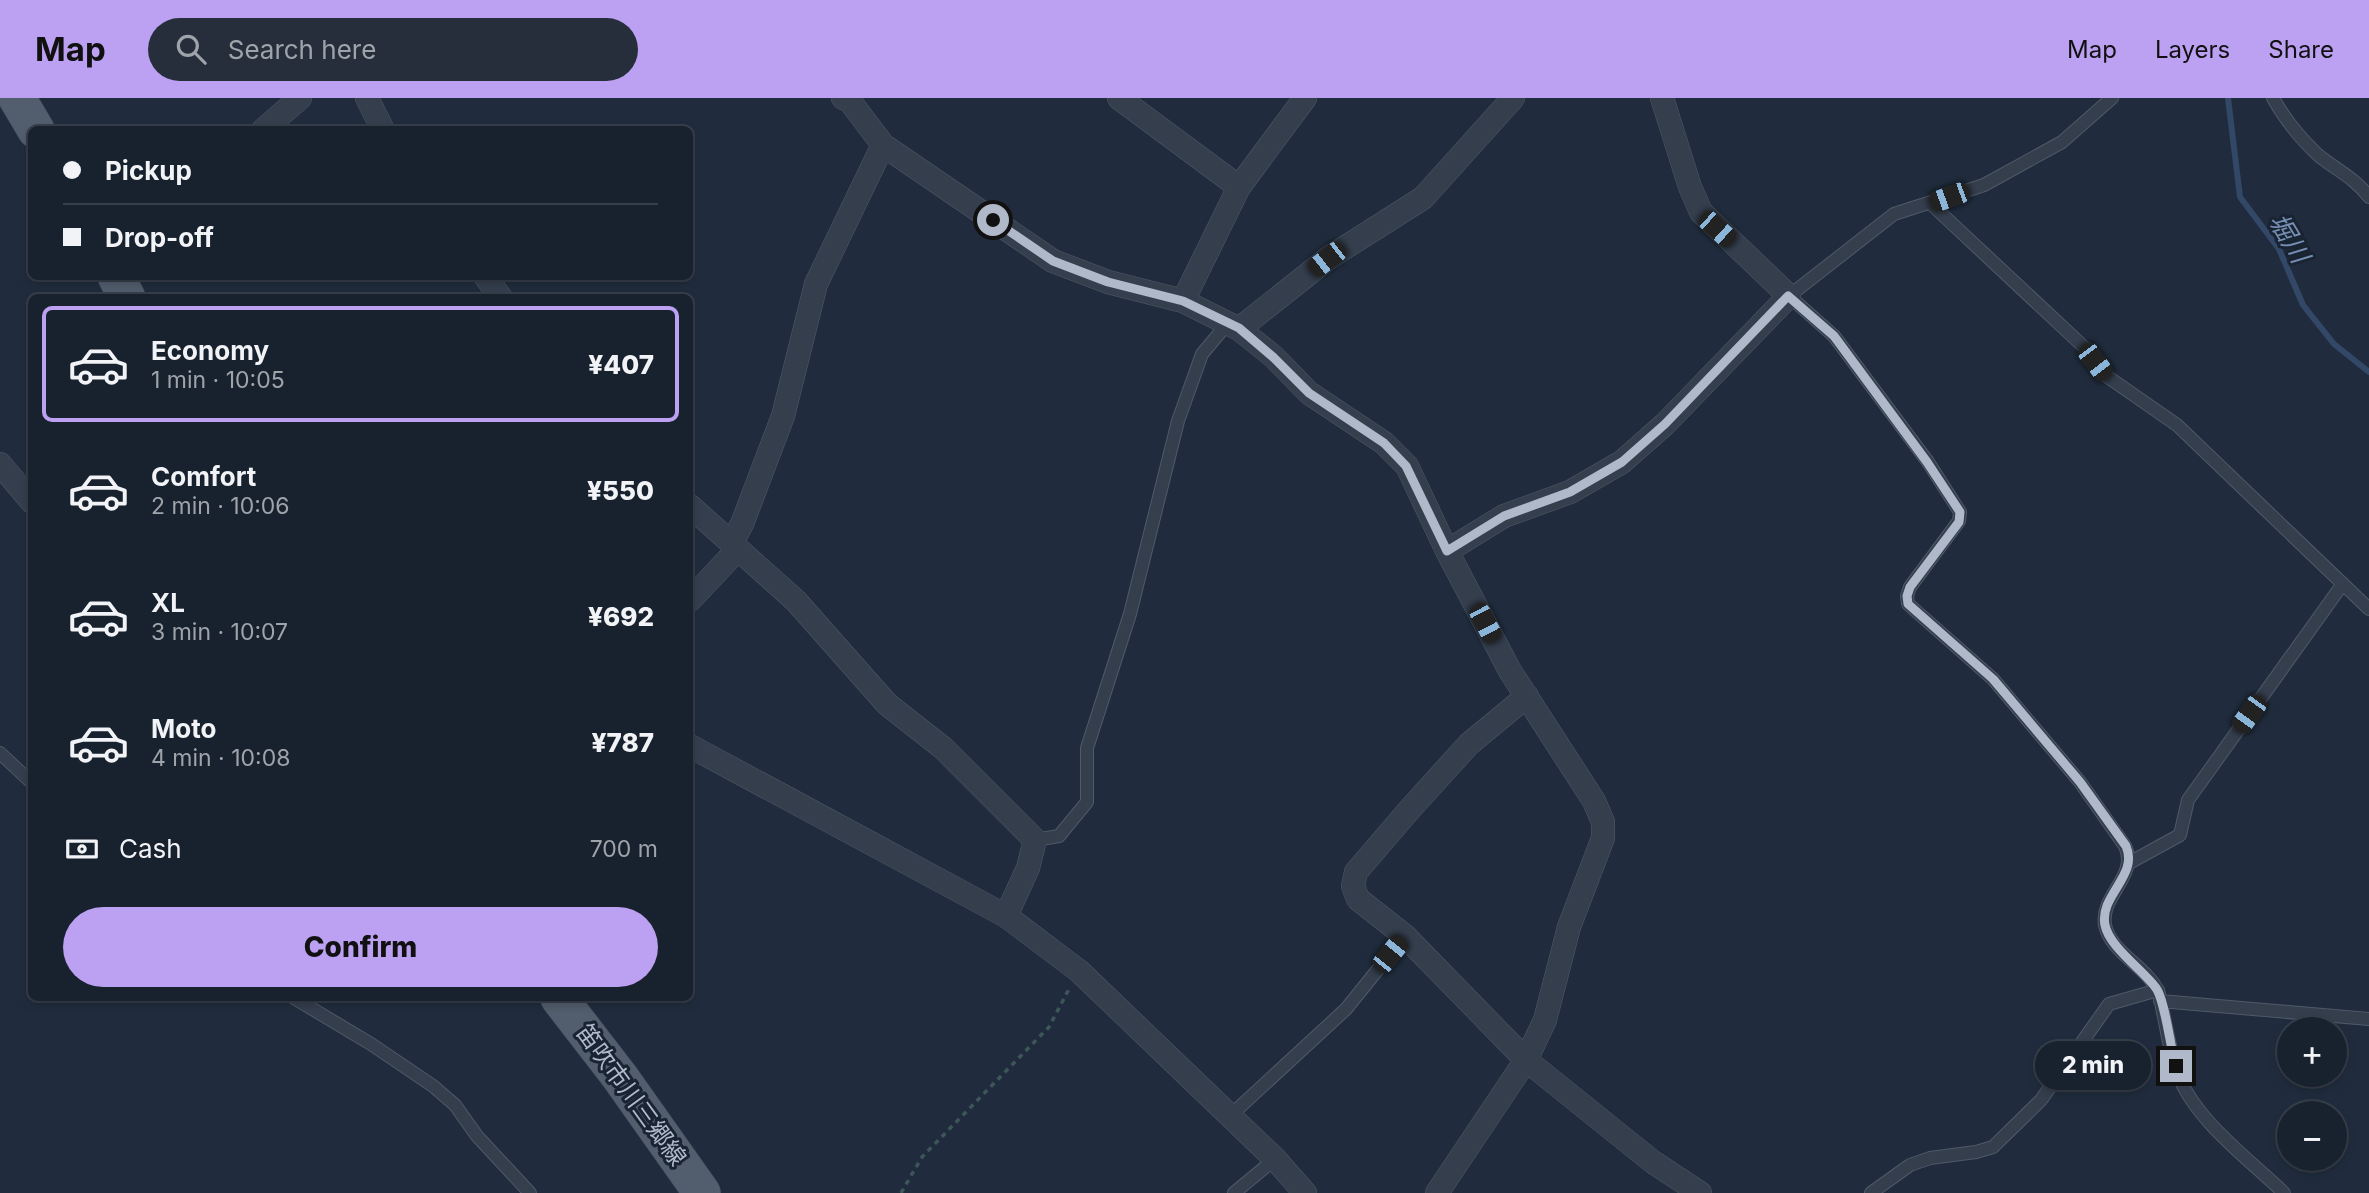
<!DOCTYPE html>
<meta charset="utf-8">
<style>
body{margin:0;font-family:Inter,"Noto Sans JP",sans-serif;background:#252e3a;color:#f1f3f6;height:100vh;display:flex;flex-direction:column;font-size:26px;white-space:nowrap}
*{box-sizing:border-box;margin:0}
p{font-size:23px;color:#9fa3aa}
.icon{flex:none;width:38px;height:38px;fill:none;stroke:currentColor;stroke-width:2;stroke-linecap:round;stroke-linejoin:round}
.map{position:relative;flex:1;overflow:hidden}
.panel{position:absolute;left:28px;top:196px;width:665px;height:707px;display:flex;flex-direction:column;background:#18212e;border-radius:10px;box-shadow:0 4px 10px #0003,0 0 0 2px #363e4a}
.panel>*{flex:none}
.hud{position:absolute;left:28px;top:28px;width:665px;height:154px;border-radius:10px;box-shadow:0 4px 10px #0003,0 0 0 2px #363e4a;display:grid;align-content:center;height:154px;padding:0 35px;background:#18212e}
.fabs{position:absolute;left:2277px;top:919px;display:grid;gap:14px}
.fabs a{display:grid;place-items:center;width:70px;height:70px;border-radius:50%;background:#18212e;box-shadow:0 4px 10px #0003,0 0 0 2px #363e4a;font-size:35px}
.end{position:absolute;width:32px;height:32px;margin:-16px;border:9px solid #b0b9c9;background:#111;box-shadow:0 0 0 4px #111}
.from{border-radius:50%}
.bubble{position:absolute;height:49px;border-radius:24px;background:#18212e;box-shadow:0 4px 10px #0003,0 0 0 2px #363e4a;font-size:23px;font-weight:800;line-height:49px;text-align:center}
.car{position:absolute;width:21px;height:42px;margin:-21px -10px;border-radius:9px;box-shadow:0 0 5px 2px #0007;background:linear-gradient(#222 24%,#8ab4d8 0 40%,#222 0 76%,#8ab4d8 0 86%,#222 0)}
.hud b{display:flex;align-items:center;gap:24px;height:66px;font-size:26px}
.hud b+b{border-top:2px solid #363e4a}
.hud i{width:18px;height:18px;background:#f1f3f6}
ul{padding:12px 0 0;list-style:none}
li{display:flex;align-items:center;gap:21px;height:116px;margin:0 14px 10px;padding:0 21px;border:4px solid transparent;border-radius:10px}
li div{flex:1}
li b{display:block;font-size:26px}
li em{font-style:normal;font-weight:800}
li.active{border-color:#bca0f2}
li>.icon{width:63px;height:63px;stroke-width:1.5}
.pay{display:flex;align-items:center;gap:18px;height:77px;padding:0 35px;font-size:26px}
.pay p{margin-inline-start:auto}
.cta{display:flex;gap:14px;margin-top:auto;padding:14px 35px}
.cta a{flex:1;height:80px;border-radius:42px;background:#bca0f2;color:#111;font-size:28px;font-weight:800;line-height:80px;text-align:center}
header{display:flex;align-items:center;gap:42px;box-sizing:border-box;height:98px;padding:0 35px;background:#bca0f2;color:#111}
header strong{font-size:33px}
nav{display:flex;gap:38px;margin-inline-start:auto;font-size:24px}
.search{width:490px;height:63px;background:#252e3a;display:flex;align-items:center;gap:18px;box-sizing:border-box;padding:0 24px;border-radius:38px;color:#9fa3aa;font-size:26px}
.map>svg:first-child{display:block}
.lines{fill:none;stroke-linecap:round;stroke-linejoin:round}
.stream{stroke:#334766;stroke-width:6}
.service-casing{stroke:#505968;stroke-width:14}
.minor-casing{stroke:#505968;stroke-width:24}
.primary-casing{stroke:#3e4756;stroke-width:38}
.path{stroke:#3d5658;stroke-width:3.5;stroke-dasharray:5 5;stroke-linecap:butt}
.service{stroke:#343e4d;stroke-width:12}
.minor{stroke:#343e4d;stroke-width:23}
.primary{stroke:#525d6d;stroke-width:37}
.route{stroke:#b0b9c9;stroke-width:9}
.labels{text-anchor:middle;stroke-width:6;stroke-linejoin:round;paint-order:stroke}
.street-label{font-size:24px;fill:#b0b9c9;stroke:#1a2332}
.water-label{font-size:26px;font-style:italic;fill:#758eb3;stroke:#1a2332}
</style>
<header>
<strong>Map</strong>
<div class="search"><svg class="icon" aria-label="search" viewBox="0 0 24 24"><circle cx="10" cy="10" r="6"/><path d="M15 15l6 6"/></svg>Search here</div>
<nav><a>Map</a><a>Layers</a><a>Share</a></nav>
</header>
<div class="map">
<svg width="2369" height="1095" viewBox="0 0 2369 1095">
<rect width="100%" height="100%" fill="#202c3d"/>
<g class="lines">
<path class="stream" d="M2228,0L2240,99L2279,151L2303,207L2334,246L2369,274"/>
<g class="service-casing">
<path id="service" d="M2112,0L2062,44L1984,87L1894,116L1789,198L1834,238L1928,364L1960,414L1959,423L1910,489L1907,498L1908,506L1993,581L2080,684L2125,748C2139,778 2100,797 2105,827C2110,854 2147,869 2158,893C2161,900 2162,911 2164,919C2168,940 2172,961 2180,981C2198,1024 2251,1063 2284,1095
M2273,0C2284,20 2301,41 2318,57C2335,71 2356,81 2369,99
M1931,106L2085,250L2105,277L2177,327L2369,511
M0,655L32,685
M1035,742L1059,738L1087,704V650L1130,516L1178,323L1202,256L1228,225
M2129,765L2180,737L2188,702L2342,487
M294,900L371,946L433,988L455,1007L477,1038L530,1095
M2160,903L2369,921
M1230,1018L1346,911L1405,838
M1234,1095L1275,1061
M1871,1095L1910,1067L1930,1060L1976,1054L1993,1049L2041,1002L2109,906L2158,892"/>
</g>
<g class="minor-casing">
<path id="minor" d="M367,0L383,32
M843,0L849,2L883,47L1053,163L1108,184L1183,203L1239,231L1274,259L1309,295L1384,345L1407,368L1447,453L1510,573L1594,703L1603,724V740L1569,829L1545,922L1526,962L1437,1095
M1119,0L1239,89
M263,32L300,0
M485,178L501,200
M1183,203L1239,89L1305,0
M1239,231L1327,161L1423,100L1513,0
M0,366L32,404
M690,408L796,503L887,606L943,650L1035,742L1028,770L1006,818
M731,446L742,426L783,318L816,186L883,47
M1447,453L1504,418L1570,394L1622,364L1665,326L1789,198L1701,114L1690,89L1662,0
M690,502L738,451
M1527,598L1469,646L1410,711L1356,774L1353,788L1358,801L1405,838L1526,962L1653,1064L1700,1095
M690,648L1006,818L1079,873L1275,1061L1305,1095"/>
</g>
<g class="primary-casing">
<path id="primary" d="M17,0L36,32
M116,178L127,200
M559,900L620,979L702,1095"/>
</g>
<path class="path" d="M901,1095L922,1059L1049,929L1069,891"/>
<use href="#service" class="service"/>
<use href="#minor" class="minor"/>
<use href="#primary" class="primary"/>
</g>
<g class="lines">
<path class="route" d="M993,122L1053,163L1108,184L1183,203L1239,230L1273,259L1309,295L1384,345L1406,368L1447,453L1504,418L1570,394L1622,364L1665,326L1788,198L1834,238L1927,364L1960,414L1959,424L1910,489L1907,498L1908,506L1993,581L2080,684L2126,748C2139,778 2099,797 2105,827C2109,849 2143,872 2156,890C2165,902 2170,949 2176,968"/>
</g>
<g class="labels">
<g class="street-label">
<text transform="translate(631 997) rotate(54)" y="8">笛吹市川三郷線</text>
</g>
<g class="water-label">
<text transform="translate(2289 140) rotate(59)" y="9">堀川</text>
</g>
</g>
</svg>
<div class="fabs">
<a>+</a>
<a>−</a>
</div>
<i class="end from" style="left:993px;top:122px"></i>
<i class="end" style="left:2176px;top:968px"></i>
<div class="bubble" style="left:2035px;top:943px;width:116px">2 min</div>
<i class="car" style="left:1949px;top:99px;rotate:250deg"></i>
<i class="car" style="left:1717px;top:131px;rotate:132deg"></i>
<i class="car" style="left:1327px;top:161px;rotate:232deg"></i>
<i class="car" style="left:2095px;top:264px;rotate:143deg"></i>
<i class="car" style="left:1485px;top:525px;rotate:152deg"></i>
<i class="car" style="left:2249px;top:616px;rotate:216deg"></i>
<i class="car" style="left:1390px;top:856px;rotate:39deg"></i>
<div class="hud">
<b><i class="from"></i>Pickup</b>
<b><i></i>Drop-off</b>
</div>
<section class="panel">
<ul>
<li class="active"><svg class="icon" aria-label="car" viewBox="0 0 24 24"><path d="M5 17H2v-5l4-1 3-4h7l3 4 3 1v5h-3M9 17h6M6 11h13"/><circle cx="7" cy="17" r="2"/><circle cx="17" cy="17" r="2"/></svg><div><b>Economy</b><p>1 min · 10:05</p></div><em>¥407</em></li>
<li><svg class="icon" aria-label="car" viewBox="0 0 24 24"><path d="M5 17H2v-5l4-1 3-4h7l3 4 3 1v5h-3M9 17h6M6 11h13"/><circle cx="7" cy="17" r="2"/><circle cx="17" cy="17" r="2"/></svg><div><b>Comfort</b><p>2 min · 10:06</p></div><em>¥550</em></li>
<li><svg class="icon" aria-label="car" viewBox="0 0 24 24"><path d="M5 17H2v-5l4-1 3-4h7l3 4 3 1v5h-3M9 17h6M6 11h13"/><circle cx="7" cy="17" r="2"/><circle cx="17" cy="17" r="2"/></svg><div><b>XL</b><p>3 min · 10:07</p></div><em>¥692</em></li>
<li><svg class="icon" aria-label="car" viewBox="0 0 24 24"><path d="M5 17H2v-5l4-1 3-4h7l3 4 3 1v5h-3M9 17h6M6 11h13"/><circle cx="7" cy="17" r="2"/><circle cx="17" cy="17" r="2"/></svg><div><b>Moto</b><p>4 min · 10:08</p></div><em>¥787</em></li>
</ul>
<div class="pay"><svg class="icon" aria-label="cash" viewBox="0 0 24 24"><path d="M3 7h18v10H3z"/><circle cx="12" cy="12" r="2"/></svg>Cash<p>700 m</p></div>
<div class="cta"><a>Confirm</a></div>
</section>
</div>
